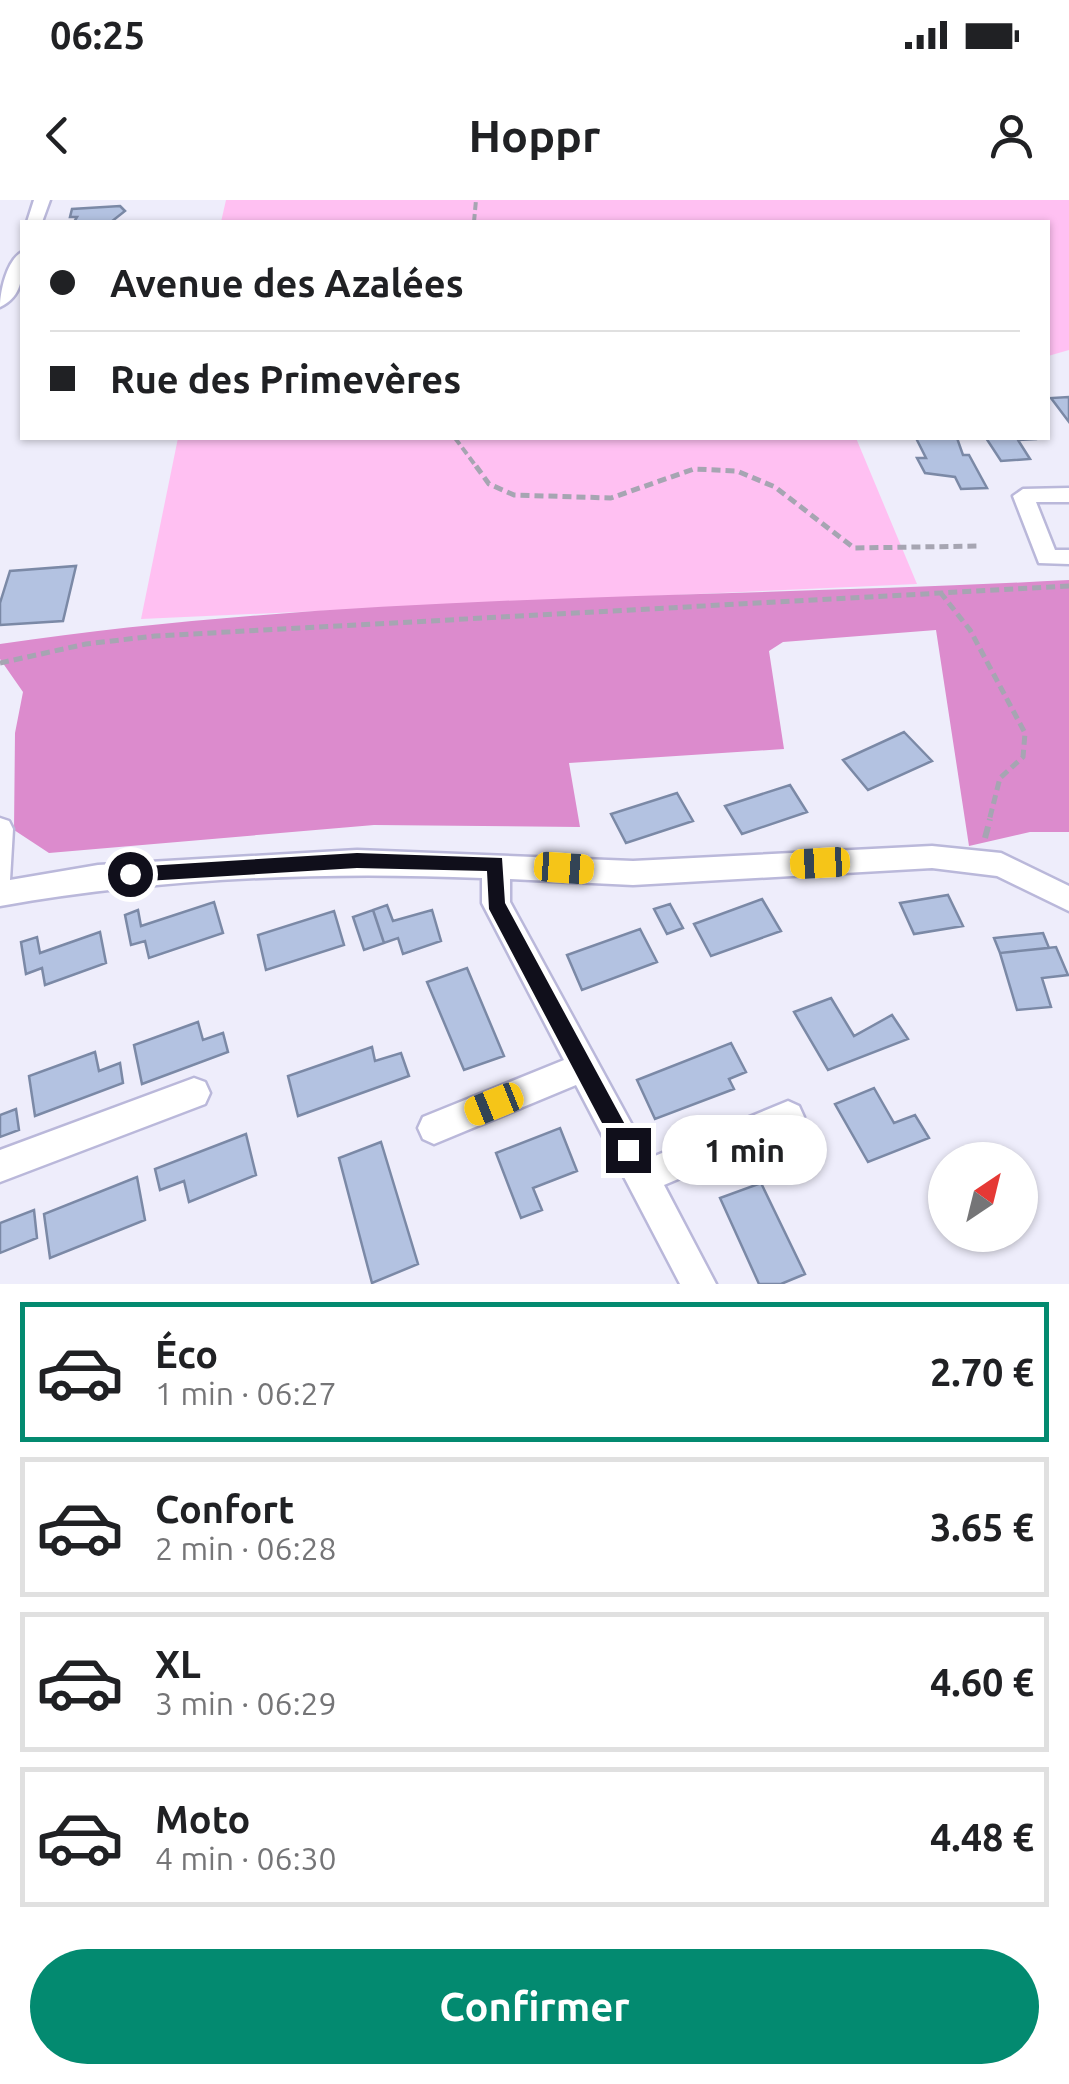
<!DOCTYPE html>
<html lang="fr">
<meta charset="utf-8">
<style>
body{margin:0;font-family:Ubuntu,sans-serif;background:#f6f6f6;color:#202124;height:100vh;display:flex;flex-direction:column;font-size:38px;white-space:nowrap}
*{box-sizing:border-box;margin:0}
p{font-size:32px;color:#757577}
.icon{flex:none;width:55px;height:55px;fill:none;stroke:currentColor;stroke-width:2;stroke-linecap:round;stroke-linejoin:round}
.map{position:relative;height:1084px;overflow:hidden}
.side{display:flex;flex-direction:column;background:#fff;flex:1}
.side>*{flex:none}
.top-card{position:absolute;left:20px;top:20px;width:1030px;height:220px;border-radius:0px;box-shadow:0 2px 8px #0004;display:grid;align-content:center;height:220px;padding:0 30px;background:#fff}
.needle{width:65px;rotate:35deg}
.buttons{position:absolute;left:928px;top:942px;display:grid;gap:20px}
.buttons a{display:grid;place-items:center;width:110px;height:110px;border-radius:50%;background:#fff;box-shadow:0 2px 8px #0004;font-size:50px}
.end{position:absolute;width:45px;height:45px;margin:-22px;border:12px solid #100f1b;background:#fff;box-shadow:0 0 0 5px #fff}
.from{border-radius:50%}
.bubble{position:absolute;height:70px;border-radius:35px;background:#fff;box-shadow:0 2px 8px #0004;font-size:32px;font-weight:700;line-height:70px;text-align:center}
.car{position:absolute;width:30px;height:60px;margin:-30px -15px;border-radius:12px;box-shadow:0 0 8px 2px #0007;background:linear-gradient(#f5c518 24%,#345 0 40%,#f5c518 0 76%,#345 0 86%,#f5c518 0)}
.top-card b{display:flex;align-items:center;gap:35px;height:95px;font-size:38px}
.top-card b+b{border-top:2px solid #e0e0e0}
.top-card i{width:25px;height:25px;background:#202124}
ul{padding:18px 0 0;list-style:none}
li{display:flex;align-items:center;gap:30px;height:140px;margin:0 20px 15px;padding:0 10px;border:5px solid #e0e0e0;border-radius:0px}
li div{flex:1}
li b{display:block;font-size:38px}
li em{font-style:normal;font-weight:700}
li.selected{border-color:#038a70}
li>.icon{width:90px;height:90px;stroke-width:1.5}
.primary-button{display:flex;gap:20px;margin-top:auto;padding:20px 30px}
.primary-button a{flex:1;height:115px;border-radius:60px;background:#038a70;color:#fff;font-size:40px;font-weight:700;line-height:115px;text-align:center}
.status{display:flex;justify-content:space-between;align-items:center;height:70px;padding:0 50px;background:#fff;direction:ltr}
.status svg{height:28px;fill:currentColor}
header{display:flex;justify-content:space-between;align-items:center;height:130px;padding:0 30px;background:#fff;font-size:45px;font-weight:700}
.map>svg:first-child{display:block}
.green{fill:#ffc0f2}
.forest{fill:#dc8bcd}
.building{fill:#b3c2e1;stroke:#7b89a6;stroke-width:2.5}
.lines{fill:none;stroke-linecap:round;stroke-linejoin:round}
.minor-casing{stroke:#bab8da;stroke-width:5}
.path-far2{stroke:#a6a5b2;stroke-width:4;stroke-dasharray:8 4;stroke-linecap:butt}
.path-far1{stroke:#a6a5b2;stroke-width:5;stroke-dasharray:9 5;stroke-linecap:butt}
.path{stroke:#a6a5b2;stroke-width:6;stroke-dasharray:12 6;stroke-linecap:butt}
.minor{fill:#fff;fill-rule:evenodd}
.route{fill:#100f1b}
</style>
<div class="status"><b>06:25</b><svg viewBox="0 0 49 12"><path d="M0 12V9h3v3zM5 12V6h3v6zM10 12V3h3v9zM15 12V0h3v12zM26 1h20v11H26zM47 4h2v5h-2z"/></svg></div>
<header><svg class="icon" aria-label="back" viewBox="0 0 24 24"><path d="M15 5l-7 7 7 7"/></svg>Hoppr<svg class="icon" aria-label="person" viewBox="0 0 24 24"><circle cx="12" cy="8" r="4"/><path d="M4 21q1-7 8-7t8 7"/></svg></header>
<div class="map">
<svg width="1069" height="1084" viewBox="0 0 1069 1084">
<rect width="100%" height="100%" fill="#eeedfb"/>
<path class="green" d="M226,0H1069V150L1048,156V22H221Z
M178,238H856L917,384L141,419Z"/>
<path class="forest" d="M1069,380V632H1030L969,646L936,430L783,442L769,451L784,549L569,563L580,627L374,625L49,653L14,630L15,533L23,492L0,459V444C354,392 713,399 1069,380Z"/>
<path class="building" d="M120,6L125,11L111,22H74L77,17H70L72,9Z
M1069,197V222L1051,198Z
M916,238H957L963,255H969L987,288L961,289L955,277L925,273L917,258H926Z
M986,238H1036V239L1018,240L1030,259L1001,261Z
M76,366L63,421L0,425V403L10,371Z
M904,532L932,561L868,590L843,560Z
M790,585L807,612L742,634L725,606Z
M677,593L693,621L626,643L611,614Z
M948,695L963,726L914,734L900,703Z
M762,699L781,731L711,756L694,724Z
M214,702L223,733L149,758L145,741L131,745L125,715L138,710L141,726Z
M670,704L683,728L667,734L654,709Z
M387,705L393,721L432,710L441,741L403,754L398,738L384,743L373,710Z
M373,710L384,743L364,750L353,717Z
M334,711L344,745L266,770L258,735Z
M640,729L657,762L582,790L567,755Z
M100,732L106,763L45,785L42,768L26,774L21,742L37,737L40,753Z
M1043,733L1049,748L1000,753L994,738Z
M1056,747L1068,775L1042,778L1051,807L1017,810L1000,753Z
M467,768L504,856L464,870L427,782Z
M831,798L854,836L892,815L908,839L828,870L794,812Z
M198,822L203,840L223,833L228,852L142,884L134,845Z
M731,843L746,872L729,879L734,889L655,919L637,880Z
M372,847L375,861L401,853L409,876L298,916L288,876Z
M95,852L99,871L120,863L123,883L35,916L29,876Z
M874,888L894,923L915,915L929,938L868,962L835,904Z
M16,909L19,930L0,937V915Z
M560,928L577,971L533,988L542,1010L521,1018L496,953Z
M246,934L256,975L189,1002L184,981L160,990L155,969Z
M381,942L418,1064L372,1083L339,958Z
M137,977L145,1020L50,1058L44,1014Z
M761,983L805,1074L781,1084H759L720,998Z
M34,1010L37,1038L0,1053V1023Z"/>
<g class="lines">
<g class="minor-casing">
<path id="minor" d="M34,0H50L42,22H27Z
M22,52C23,75 23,96 0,107C0,91 7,60 22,52Z
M1069,288V302H1036L1055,350H1069V364L1039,363L1013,296L1023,289Z
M0,618L9,621L13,629L10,680L98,665L357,650L633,661L932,646L1001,653L1069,686V711L997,676L932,668L633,685L510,679V702L650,958L788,901L799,906L804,917L799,928L664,985L716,1084H680L576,885L434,944L423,939L418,928L423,917L564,860L482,703V678C321,671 159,678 0,706Z
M194,878L205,882L210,893L205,904L0,982V950Z"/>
</g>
<path class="path-far2" d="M474,22L476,0
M455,238L478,269"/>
<path class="path-far1" d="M476,266L489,284L514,295L611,298L694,269L737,271L775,287L854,348L980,346
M940,392L970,430L1025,533L1023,557L1000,578L989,621
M0,463L86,444L155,436L1069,386"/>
<path class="path" d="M985,638L990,619"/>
<use href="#minor" class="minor"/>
</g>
<path class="route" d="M357,653L502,658L505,703L635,943V957H620L489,709L487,671L357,668L130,682L121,674L130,667Z"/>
</svg>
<div class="buttons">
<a><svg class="needle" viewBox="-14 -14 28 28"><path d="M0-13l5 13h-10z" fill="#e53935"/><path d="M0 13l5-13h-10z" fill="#757577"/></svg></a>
</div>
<i class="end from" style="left:130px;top:674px"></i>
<i class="end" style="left:628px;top:950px"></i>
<div class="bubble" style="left:662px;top:915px;width:165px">1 min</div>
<i class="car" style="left:820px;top:663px;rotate:267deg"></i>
<i class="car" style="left:564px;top:668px;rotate:94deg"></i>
<i class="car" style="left:494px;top:904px;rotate:248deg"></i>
<div class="top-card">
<b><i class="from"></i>Avenue des Azalées</b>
<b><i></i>Rue des Primevères</b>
</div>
</div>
<section class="side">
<ul>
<li class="selected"><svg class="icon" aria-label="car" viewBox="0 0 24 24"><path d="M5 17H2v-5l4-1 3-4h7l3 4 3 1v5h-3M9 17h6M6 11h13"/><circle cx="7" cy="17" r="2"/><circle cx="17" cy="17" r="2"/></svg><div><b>Éco</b><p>1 min · 06:27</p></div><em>2.70 €</em></li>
<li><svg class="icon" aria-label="car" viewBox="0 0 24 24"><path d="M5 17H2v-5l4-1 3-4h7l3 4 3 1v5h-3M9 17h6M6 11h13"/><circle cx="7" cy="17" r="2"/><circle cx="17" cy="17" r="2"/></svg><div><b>Confort</b><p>2 min · 06:28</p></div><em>3.65 €</em></li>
<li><svg class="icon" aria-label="car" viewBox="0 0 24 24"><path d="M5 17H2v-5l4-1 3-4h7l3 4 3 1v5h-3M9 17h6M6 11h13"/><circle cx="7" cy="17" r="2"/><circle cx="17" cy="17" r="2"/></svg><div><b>XL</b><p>3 min · 06:29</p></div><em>4.60 €</em></li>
<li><svg class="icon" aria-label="car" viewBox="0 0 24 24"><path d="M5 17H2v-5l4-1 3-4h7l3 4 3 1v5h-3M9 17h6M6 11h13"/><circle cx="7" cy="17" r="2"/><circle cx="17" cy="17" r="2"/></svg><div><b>Moto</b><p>4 min · 06:30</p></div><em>4.48 €</em></li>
</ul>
<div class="primary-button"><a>Confirmer</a></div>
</section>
